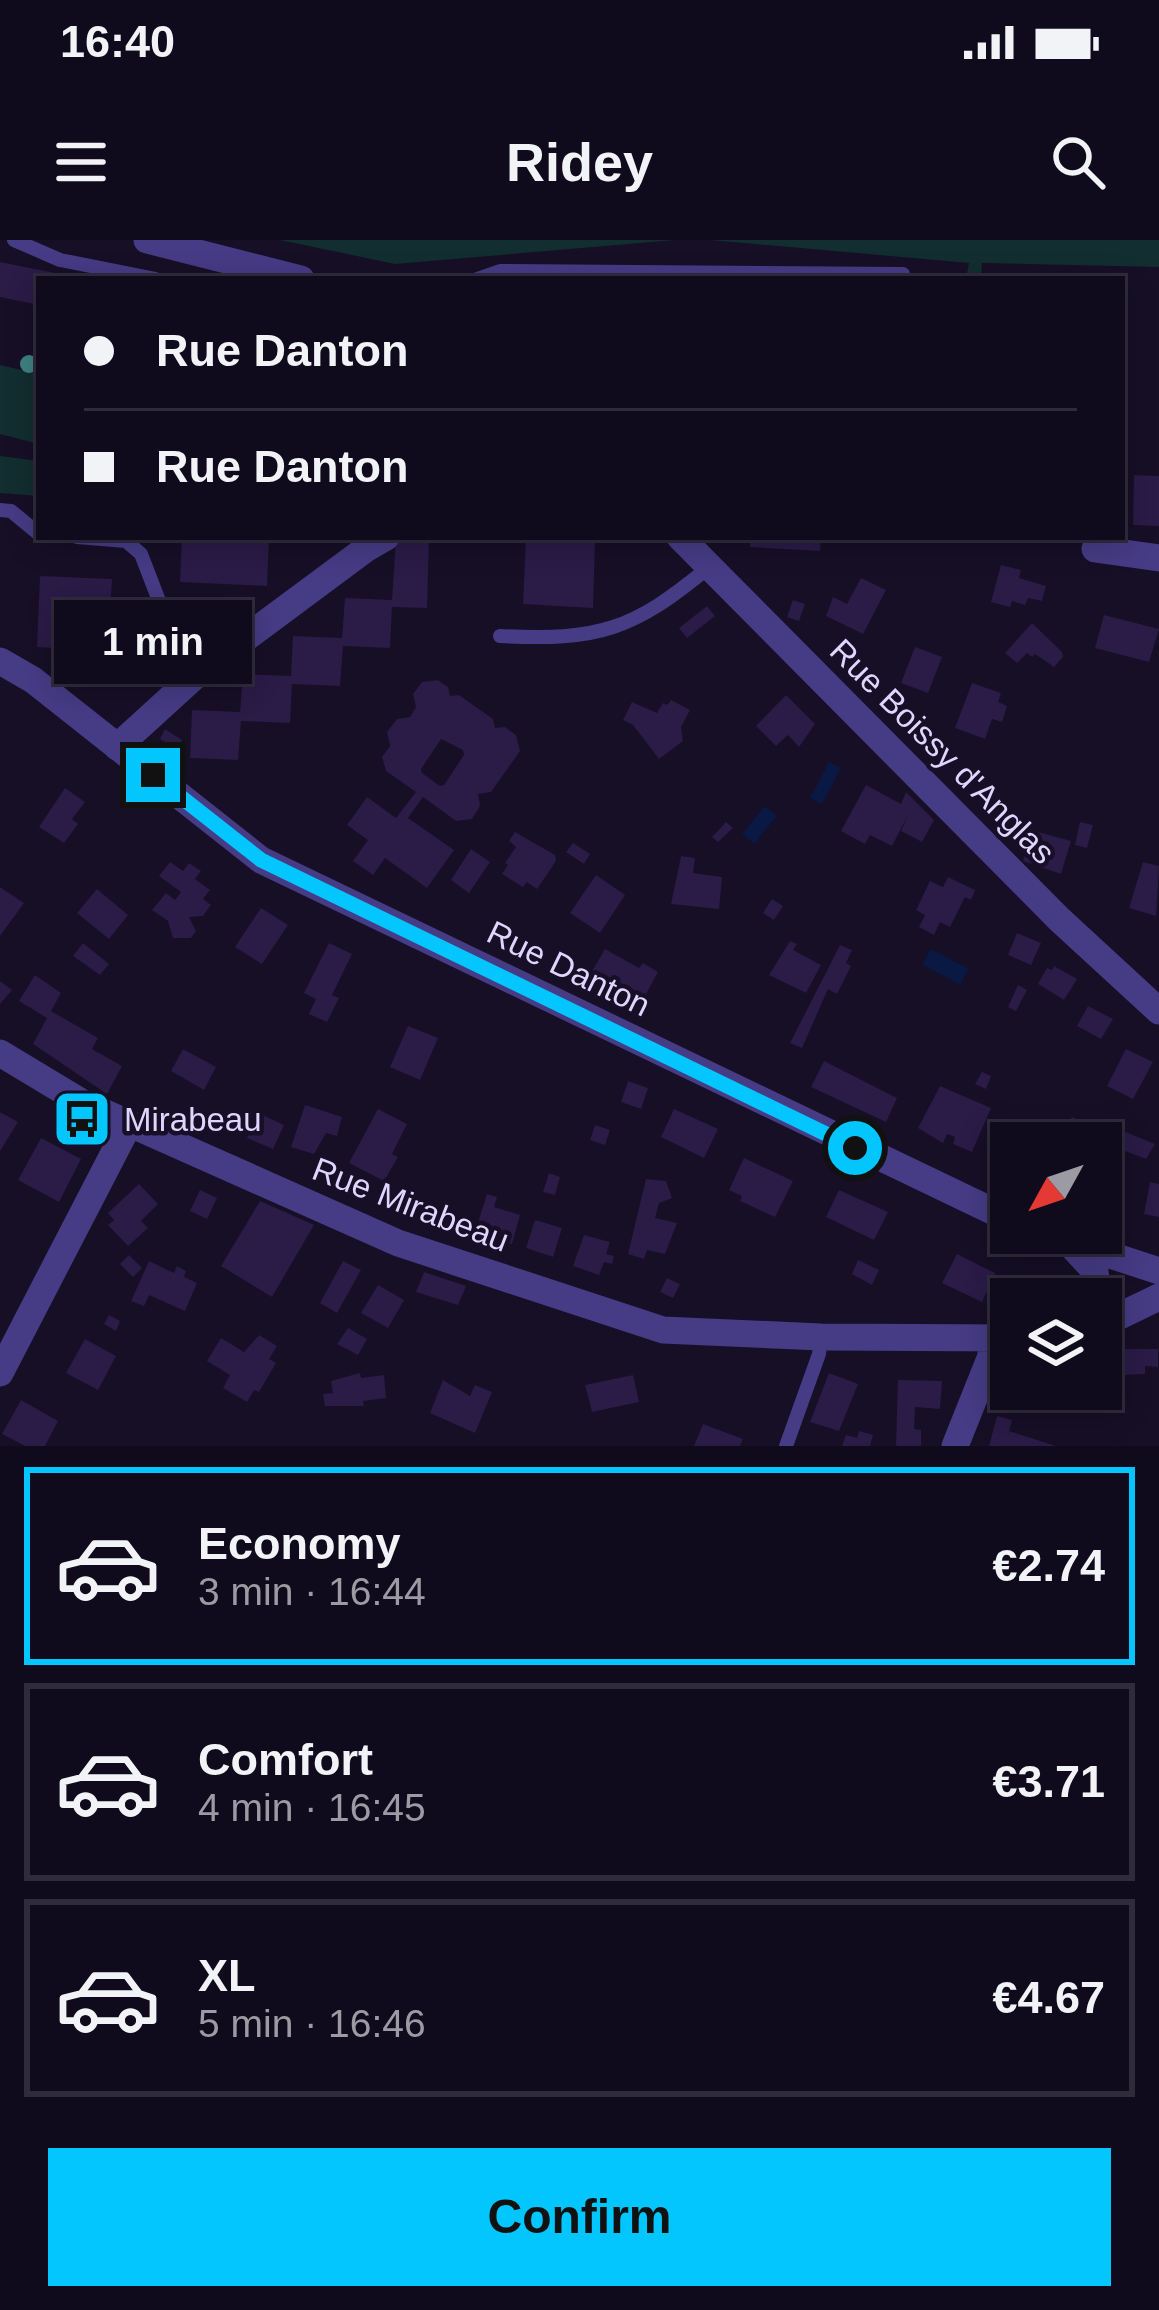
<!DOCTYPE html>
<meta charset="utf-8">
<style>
body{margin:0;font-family:Helvetica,sans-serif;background:#191425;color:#f1f3f6;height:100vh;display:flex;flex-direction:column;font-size:45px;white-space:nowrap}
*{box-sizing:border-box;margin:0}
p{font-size:39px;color:#9c9ba3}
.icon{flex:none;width:66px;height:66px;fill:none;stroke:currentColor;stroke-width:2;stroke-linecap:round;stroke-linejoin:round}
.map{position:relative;height:1206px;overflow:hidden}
.details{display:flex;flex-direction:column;background:#100b1c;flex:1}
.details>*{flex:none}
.top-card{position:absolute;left:36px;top:36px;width:1089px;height:264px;border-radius:0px;box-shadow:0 6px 30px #0003,0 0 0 3px #302b3b;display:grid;align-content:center;height:264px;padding:0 48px;background:#100b1c}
.needle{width:78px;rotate:230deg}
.tools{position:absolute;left:990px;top:882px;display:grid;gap:24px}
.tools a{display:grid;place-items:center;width:132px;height:132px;border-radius:0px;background:#100b1c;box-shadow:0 6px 30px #0003,0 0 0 3px #302b3b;font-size:60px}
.end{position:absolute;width:54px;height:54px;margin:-27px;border:15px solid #02c6fd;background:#111;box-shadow:0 0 0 6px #111}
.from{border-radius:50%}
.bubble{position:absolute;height:84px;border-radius:0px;background:#100b1c;box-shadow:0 6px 30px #0003,0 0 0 3px #302b3b;font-size:39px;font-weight:700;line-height:84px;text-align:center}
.top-card b{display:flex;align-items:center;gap:42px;height:114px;font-size:45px}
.top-card b+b{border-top:3px solid #302b3b}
.top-card i{width:30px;height:30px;background:#f1f3f6}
ul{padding:21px 0 0;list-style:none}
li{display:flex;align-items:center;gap:36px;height:198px;margin:0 24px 18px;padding:0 24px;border:6px solid #302b3b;border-radius:0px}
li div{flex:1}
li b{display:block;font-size:45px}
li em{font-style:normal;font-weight:700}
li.on{border-color:#02c6fd}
li>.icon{width:108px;height:108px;stroke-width:1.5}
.cta{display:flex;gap:24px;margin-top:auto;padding:24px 48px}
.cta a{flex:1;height:138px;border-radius:0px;background:#02c6fd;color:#111;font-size:48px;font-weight:700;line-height:138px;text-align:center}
.status{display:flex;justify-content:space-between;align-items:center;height:84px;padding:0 60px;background:#100b1c;direction:ltr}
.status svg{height:33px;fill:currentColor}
header{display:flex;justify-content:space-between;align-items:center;height:156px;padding:0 48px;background:#100b1c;font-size:54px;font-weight:700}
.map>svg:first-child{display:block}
.green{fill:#122e30}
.water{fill:#0a1844}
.building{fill:#2a1b47;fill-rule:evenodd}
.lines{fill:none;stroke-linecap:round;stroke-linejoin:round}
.service{stroke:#463b85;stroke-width:14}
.minor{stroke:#463b85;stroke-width:27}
.tree{fill:#3f8183}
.route{stroke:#02c6fd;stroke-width:15}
.labels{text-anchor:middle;stroke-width:9;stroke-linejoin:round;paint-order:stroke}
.street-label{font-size:33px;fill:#dfd5ff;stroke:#160f26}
.poi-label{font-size:33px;fill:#dfd5ff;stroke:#160f26;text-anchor:start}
</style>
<div class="status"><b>16:40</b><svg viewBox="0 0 49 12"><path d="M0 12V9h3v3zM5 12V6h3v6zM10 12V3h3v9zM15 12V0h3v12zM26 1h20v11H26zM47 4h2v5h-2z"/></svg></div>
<header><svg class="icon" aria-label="menu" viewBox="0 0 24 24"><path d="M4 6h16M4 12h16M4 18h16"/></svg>Ridey<svg class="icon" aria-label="search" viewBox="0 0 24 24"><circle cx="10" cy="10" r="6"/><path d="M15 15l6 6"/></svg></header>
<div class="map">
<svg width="1159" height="1206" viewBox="0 0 1159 1206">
<rect width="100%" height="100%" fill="#160f26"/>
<path class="green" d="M280,0H675L395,24Z
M710,0H1159V27L982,23L981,39H966L969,23Z
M0,125L39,134V204L0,194Z
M0,216L39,221V256L0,253Z"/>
<path class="water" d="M829,522L841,528L822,564L810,558Z
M765,566L777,576L754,604L742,594Z
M931,709L969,729L960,745L922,724Z"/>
<path class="building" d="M0,22L75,37V39H39V65L0,57Z
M1134,235L1159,236V286L1133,285Z
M182,297H269L267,346L180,342Z
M396,297H429L427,368L392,367L390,408L343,406L340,446L292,444L290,483L241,481L238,520L190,518L192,470L240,472L243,434L291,436L293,396L342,398L345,358L392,360Z
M526,297L595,300L593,368L523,364Z
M751,297H821L820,311L750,307Z
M1001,325L1021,330L1019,338L1046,346L1042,361L1028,358L1025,365L1012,361L1010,367L991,362Z
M40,336L112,339L108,411L37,407Z
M861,338L886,350L863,394L826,376L833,357L847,364Z
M793,360L805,364L799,381L787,377Z
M707,366L715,376L687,398L679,388Z
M1104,375L1159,389L1149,422L1095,408Z
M1032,383L1062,412L1063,417L1054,427L1035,414L1032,417L1027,413L1017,423L1005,413Z
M915,407L942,417L928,453L901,443Z
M438,440L448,447L450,456L459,455L493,479L495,488L505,487L516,495L520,511L491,552L478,554L480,566L472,579L456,581L423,557L408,578L454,610L427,648L385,618L373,635L353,621L368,600L347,585L367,557L396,578L416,552L386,531L382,517L390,506L387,492L397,479L410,477L416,467L413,454L422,442ZM441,499L463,510L464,515L444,545L440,546L422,533L421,529Z
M972,443L1001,453L998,462L1007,466L1002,482L992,479L985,499L955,488Z
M786,455L815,484L799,507L788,495L776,506L756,486Z
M671,460L690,470L681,487L683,501L659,519L633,485L623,480L632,462L657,473L663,463L667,465Z
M165,489L182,500L177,509L160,499Z
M866,545L901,564L906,552L934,580L922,602L901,591L909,573L892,606L870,595L865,604L841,591Z
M65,548L85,562L72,579L78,584L64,603L39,587Z
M726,582L733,588L718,602L712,597Z
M1080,582L1093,585L1087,608L1075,605Z
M1031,590L1071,601L1061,634L1023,621Z
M515,592L555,615L556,621L537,649L527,642L523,647L502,634L508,625L505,623L516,607L509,601Z
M573,603L590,614L584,624L566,612Z
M471,609L490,622L469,653L451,640Z
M681,616L695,618L693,633L722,637L719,669L671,664Z
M170,622L183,631L189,623L201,631L195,639L210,650L203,659L211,665L203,676L189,677L196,691L191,698H173L168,681L152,670L166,653L175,660L181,652L159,636Z
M1143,622L1159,626L1156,676L1129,668Z
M596,635L625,655L600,693L570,673Z
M948,637L975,650L971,660L965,657L950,687L940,682L934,695L919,687L925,675L916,670L930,641L943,647Z
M0,647L24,663L0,696Z
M97,649L128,675L109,699L77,673Z
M772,659L783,666L774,680L763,673Z
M261,668L288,685L262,724L235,707Z
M1017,693L1041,703L1031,725L1008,715Z
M790,701L797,704L793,710L821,725L806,753L769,735Z
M83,703L109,724L100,735L73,716Z
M329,703L352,714L332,755L339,758L327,782L309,774L316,759L304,753Z
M840,705L852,710L846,723L851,726L837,754L828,749L802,808L790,803Z
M605,709L639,728L643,723L658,732L640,765L591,733Z
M1054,726L1077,739L1064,760L1038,744L1047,728L1052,730Z
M35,735L61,753L51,771L98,798L92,809L122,826L107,854L33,804L47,778L19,761Z
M0,741L12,750L0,764Z
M1018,745L1027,750L1016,771L1008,767Z
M1088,766L1113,779L1101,799L1077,786Z
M408,786L438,798L420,840L390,827Z
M183,809L216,827L204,850L171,831Z
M1126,809L1153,822L1133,859L1107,846Z
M824,821L897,858L886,882L811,847Z
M982,832L991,836L986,849L975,844Z
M628,841L648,848L641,869L621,862Z
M940,846L991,868L972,912L953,904L955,897L947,894L943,903L918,888Z
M305,865L342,877L337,896L326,893L314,914L291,907Z
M378,869L407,884L392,914L398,917L384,941L349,923Z
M674,869L718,889L704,918L661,897Z
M0,872L18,882L0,911Z
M258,873L284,885L273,909L247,898Z
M1072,877L1085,883L1080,893L1066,887Z
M1101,882L1155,904L1146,919L1094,899Z
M595,885L610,890L605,905L590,900Z
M41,898L81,919L59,962L18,940Z
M744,918L793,941L775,977L740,961L742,956L729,950Z
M549,933L560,937L555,955L543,952Z
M646,939L666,941L672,958L659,963L655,978L677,983L665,1014L647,1010L644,1019L628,1014Z
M1150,942L1159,944V977L1144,974Z
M139,944L158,964L141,981L148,988L128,1006L108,985L114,980L108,973Z
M200,950L217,958L207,979L190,971Z
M839,950L888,972L874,1000L826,977Z
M487,954L497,957L494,967L520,975L512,1004L475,992Z
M260,961L314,985L272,1057L221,1026Z
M535,980L562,988L553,1017L526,1008Z
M584,995L610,1002L606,1014L614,1016L612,1024L604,1022L599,1035L573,1026Z
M957,1014L995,1033L982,1062L942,1043Z
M129,1015L142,1028L133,1037L120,1024Z
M858,1020L879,1030L872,1045L852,1034Z
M149,1021L174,1033L177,1026L186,1031L184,1037L197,1043L185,1071L149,1055L144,1066L131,1061Z
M343,1021L361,1030L337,1073L320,1063Z
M424,1032L466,1046L458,1065L416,1052Z
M667,1038L680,1044L673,1058L660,1052Z
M378,1045L404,1060L388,1088L361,1073Z
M109,1075L120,1081L116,1091L104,1084Z
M348,1088L367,1099L358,1115L337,1104Z
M259,1095L277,1106L269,1119L276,1123L259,1152L254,1150L247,1162L223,1148L230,1135L207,1121L221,1098L244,1112Z
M85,1099L116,1116L98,1150L66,1133Z
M1107,1109H1158V1127L1145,1126V1134L1125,1135V1159L1096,1158L1101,1138H1106Z
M360,1133L361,1138L384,1135L386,1158L363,1161L364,1166H325L323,1154L333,1153L331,1141Z
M829,1133L858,1144L839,1191L810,1182Z
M633,1135L639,1162L592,1172L585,1145Z
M443,1140L470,1156L475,1145L492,1152L475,1193L430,1173Z
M898,1140L942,1141L940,1169L915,1167L914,1189L921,1190V1206H896Z
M21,1160L58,1181L45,1206H25L2,1194Z
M997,1176L1012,1180L1009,1191L1056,1206H989Z
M703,1184L743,1199L740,1206H694Z
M859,1191L873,1195L870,1206H842L846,1195L857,1198Z"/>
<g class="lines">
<path class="service" d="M14,0L60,20L156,39
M477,39L500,31L903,34
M0,270L11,271L39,294
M77,297L126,301L141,314L176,405L196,435
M500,396C599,401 633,390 709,327
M786,1206L819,1114L821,1097"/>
<path class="minor" d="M147,0L301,39
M680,297L1059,679L1159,771
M1095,309L1159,318
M0,421L33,440L261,620L1011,980
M117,507L196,435L367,308L386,297
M0,813L83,863L398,1003L663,1090L821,1097L1011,1098
M1043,993L1159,1031
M1071,1005L1095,1031L1098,1059
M1101,1085L1159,1057
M0,1133L129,884
M955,1206L991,1116V1099"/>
</g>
<circle class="tree" cx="29" cy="124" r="9"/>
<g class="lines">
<path class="route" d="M153,535L261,620L855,908"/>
</g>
<defs>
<g id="bus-square" transform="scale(3)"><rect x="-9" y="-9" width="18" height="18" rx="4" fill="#02c6fd" stroke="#160f26"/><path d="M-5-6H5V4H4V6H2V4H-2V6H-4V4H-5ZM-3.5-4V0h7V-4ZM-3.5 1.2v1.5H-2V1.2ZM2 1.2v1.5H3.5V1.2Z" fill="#111"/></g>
</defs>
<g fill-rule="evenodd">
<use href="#bus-square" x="82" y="879"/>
</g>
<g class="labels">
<g class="street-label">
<text transform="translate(943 511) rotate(45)" y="12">Rue Boissy d'Anglas</text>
<text transform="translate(569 728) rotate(26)" y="12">Rue Danton</text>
<text transform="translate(411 964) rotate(21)" y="12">Rue Mirabeau</text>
</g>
<g class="poi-label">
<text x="124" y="891">Mirabeau</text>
</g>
</g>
</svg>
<div class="tools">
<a><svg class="needle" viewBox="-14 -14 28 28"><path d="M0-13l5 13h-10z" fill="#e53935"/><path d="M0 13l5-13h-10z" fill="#9c9ba3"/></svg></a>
<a><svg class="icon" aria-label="layers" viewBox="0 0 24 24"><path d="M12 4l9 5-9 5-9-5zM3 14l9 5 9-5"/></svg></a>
</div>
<i class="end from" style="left:855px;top:908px"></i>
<i class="end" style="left:153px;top:535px"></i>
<div class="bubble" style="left:54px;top:360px;width:198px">1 min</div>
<div class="top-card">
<b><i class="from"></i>Rue Danton</b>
<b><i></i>Rue Danton</b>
</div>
</div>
<section class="details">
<ul>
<li class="on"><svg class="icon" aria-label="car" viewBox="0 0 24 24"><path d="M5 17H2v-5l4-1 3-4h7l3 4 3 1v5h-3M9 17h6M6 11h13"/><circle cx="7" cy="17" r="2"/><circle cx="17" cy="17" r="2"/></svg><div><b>Economy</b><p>3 min · 16:44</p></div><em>€2.74</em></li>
<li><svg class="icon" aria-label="car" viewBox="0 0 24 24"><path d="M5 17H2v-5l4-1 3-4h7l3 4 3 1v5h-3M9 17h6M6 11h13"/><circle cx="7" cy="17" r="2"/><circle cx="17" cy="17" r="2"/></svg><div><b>Comfort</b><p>4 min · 16:45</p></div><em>€3.71</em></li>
<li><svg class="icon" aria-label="car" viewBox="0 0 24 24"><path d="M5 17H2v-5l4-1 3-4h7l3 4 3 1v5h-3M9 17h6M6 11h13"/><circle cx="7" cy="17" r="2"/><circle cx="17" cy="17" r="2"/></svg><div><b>XL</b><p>5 min · 16:46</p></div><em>€4.67</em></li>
</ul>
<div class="cta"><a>Confirm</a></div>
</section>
